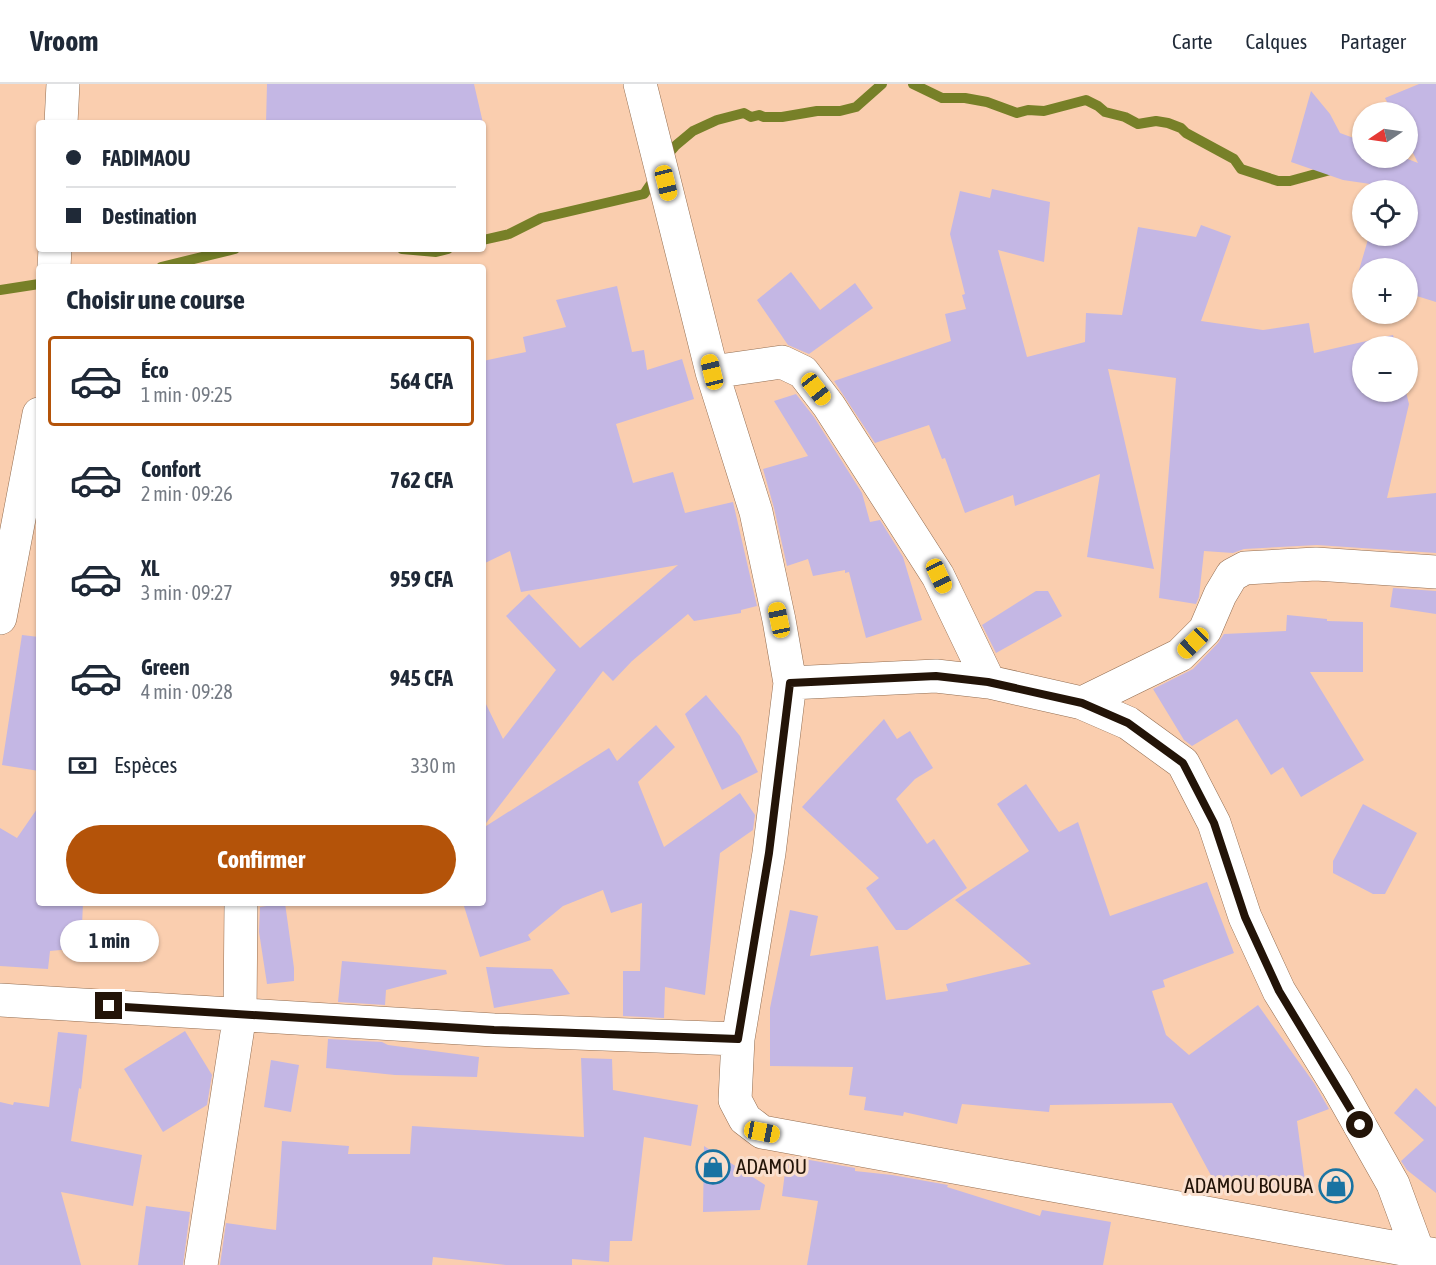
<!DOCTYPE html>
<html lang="fr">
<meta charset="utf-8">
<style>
body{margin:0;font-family:"Asap Condensed",sans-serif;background:#f6f6f7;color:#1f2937;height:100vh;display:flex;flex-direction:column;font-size:22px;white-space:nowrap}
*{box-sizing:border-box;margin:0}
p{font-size:20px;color:#747a83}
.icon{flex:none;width:33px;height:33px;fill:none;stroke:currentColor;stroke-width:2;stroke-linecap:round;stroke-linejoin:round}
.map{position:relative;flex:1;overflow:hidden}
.panel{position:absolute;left:36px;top:180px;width:450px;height:642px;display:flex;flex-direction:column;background:#fff;border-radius:6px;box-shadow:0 2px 4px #0004}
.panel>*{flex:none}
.banner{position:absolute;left:36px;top:36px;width:450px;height:132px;border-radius:6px;box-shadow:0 2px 4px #0004;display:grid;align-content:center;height:132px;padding:0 30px;background:#fff}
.needle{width:39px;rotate:257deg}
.controls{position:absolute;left:1352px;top:18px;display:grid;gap:12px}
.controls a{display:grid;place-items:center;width:66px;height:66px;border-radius:50%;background:#fff;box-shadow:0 2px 4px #0004;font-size:30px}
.end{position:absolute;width:27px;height:27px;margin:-14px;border:8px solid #231408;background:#fff;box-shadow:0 0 0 3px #fff}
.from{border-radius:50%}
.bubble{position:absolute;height:42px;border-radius:21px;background:#fff;box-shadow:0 2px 4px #0004;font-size:20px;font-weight:700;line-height:42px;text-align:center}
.car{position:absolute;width:18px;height:36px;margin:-18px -9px;border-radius:8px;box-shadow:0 0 4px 2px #0007;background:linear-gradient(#f5c518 24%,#345 0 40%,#f5c518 0 76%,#345 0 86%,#f5c518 0)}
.banner b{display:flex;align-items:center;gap:21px;height:57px;font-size:22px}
.banner b+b{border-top:2px solid #e0e1e3}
.banner i{width:15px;height:15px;background:#1f2937}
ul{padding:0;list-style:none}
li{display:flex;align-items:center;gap:18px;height:90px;margin:0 12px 9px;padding:0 18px;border:3px solid transparent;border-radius:6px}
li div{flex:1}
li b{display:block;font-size:22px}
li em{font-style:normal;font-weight:700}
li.active{border-color:#b45309}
li>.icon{width:54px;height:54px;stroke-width:1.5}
h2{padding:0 30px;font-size:27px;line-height:72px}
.pay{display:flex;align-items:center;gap:15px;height:66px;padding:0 30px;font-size:22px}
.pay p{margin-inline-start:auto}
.cta{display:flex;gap:12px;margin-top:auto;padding:12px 30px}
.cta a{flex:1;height:69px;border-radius:36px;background:#b45309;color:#fff;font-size:24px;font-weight:700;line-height:69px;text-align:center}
header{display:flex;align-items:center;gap:36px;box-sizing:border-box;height:84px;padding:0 30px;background:#fff;border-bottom:2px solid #e0e1e3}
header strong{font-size:28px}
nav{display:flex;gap:33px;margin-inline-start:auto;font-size:21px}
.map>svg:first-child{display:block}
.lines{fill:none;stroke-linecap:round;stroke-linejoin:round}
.stream{stroke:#778028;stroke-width:10}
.building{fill:#c4b7e4}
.minor-casing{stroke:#936d50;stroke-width:34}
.minor{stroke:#fff;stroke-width:33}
.route{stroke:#231408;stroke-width:8}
.labels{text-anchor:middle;stroke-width:6;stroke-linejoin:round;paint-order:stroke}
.poi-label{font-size:21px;fill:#231408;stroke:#fadfcd;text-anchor:start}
</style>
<header>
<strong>Vroom</strong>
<nav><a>Carte</a><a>Calques</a><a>Partager</a></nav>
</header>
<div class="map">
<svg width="1436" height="1181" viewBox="0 0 1436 1181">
<rect width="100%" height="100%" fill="#faceaf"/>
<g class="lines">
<path class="stream" d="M913,0L942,14H965L987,18L1017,29L1028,26L1044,27L1086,16L1098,22L1105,28L1125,33L1138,40L1156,37L1168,39L1181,44L1186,49L1234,75L1241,85L1278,97H1290L1334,85
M665,74L675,62L693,47L717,36L744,29L751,33L759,31L764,33H782L817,27H840L856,23L882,0
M483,156L509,150L541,134L644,110L657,91
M402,165L436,168L448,165
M161,183L235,165
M0,206L39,200"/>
</g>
<path class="building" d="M267,0H474L483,39H266Z
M1419,0H1436V218L1407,209V184H1362V195L1357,193L1369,152H1407V106H1383L1384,102L1343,96L1291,78L1311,7L1330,30L1340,49L1362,57V74H1405L1418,79L1407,57V28H1392L1385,14Z
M992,105L1050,118L1044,178L998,166L1027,273L1085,258L1086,229L1122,231L1138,143L1196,153L1201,141L1231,152L1201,237L1263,246L1309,239L1314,269L1393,251L1396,262H1362V308H1406L1409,320L1387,414L1436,409V469L1317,461L1244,465L1233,469L1204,467L1199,513L1196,520L1159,514L1176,294L1108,285L1154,485L1087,473L1100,390L1015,422L1013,411L965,429L945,374L942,375L929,341L875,359L834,297L951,257L945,230L966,225L962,211L965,210L950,150L960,107L990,114Z
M791,188L820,226L855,199L873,224L809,270L788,261L757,216Z
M617,202L632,268L644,266L647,286L682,275L694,315L616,340L633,399L673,388L685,429L733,418L757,522L741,526V529L694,537L688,530L632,577L613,597L603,587L483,743V614L503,655L556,586L506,532L529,510L580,564L678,481L521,508L510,467L483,480V277L526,268L523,253L566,243L556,216Z
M796,310L814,333L862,409L870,438L880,436L903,473L922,536L866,554L849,488L845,489V486L813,492L808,475L787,482L774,424L763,385L808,372L774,317Z
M1393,504L1436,507V530L1390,523Z
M1036,507H1048L1062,532L996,569L982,541Z
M1287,531L1327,535V537L1363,538V588H1310L1364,676L1301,713L1283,683L1271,691L1237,635L1192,662L1184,656L1153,605L1193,585L1218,559L1224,550L1286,547Z
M22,551L39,553V687L2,681Z
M706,611L740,652L758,688L722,706L685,630Z
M884,635L897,655L910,647L933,684L915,695L896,715L927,760L934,755L967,804L907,846H896L866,804L879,794L802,723Z
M656,641L675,663L638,698L664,763L740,709L755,731L753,746L720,769L705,911L665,903L664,934L623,932V887H640L642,819L611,829L603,806L563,822L528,851L531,856L480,873L463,819H483V744L609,664L617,677Z
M1026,700L1059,748L1078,738L1110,832L1207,798L1234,869L1163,896L1165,903L1152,907L1166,951L1189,971L1258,921L1314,999L1329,1025L1297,1037L1306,1105L1214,1097L1172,1019L1050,1021L1049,1028L962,1020L957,1040L904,1028L903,1032L864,1026L866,1013L849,1011L853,983L770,982V924L790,826L818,832L810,872L878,862L886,916L948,907L946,900L1031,880L955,816L1029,767L997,720Z
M1363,720L1417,749L1385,810H1373L1333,789V777Z
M39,722V819H83L81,864L50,867L48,885L0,882V744L17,754Z
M285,819L294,884V897L267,900L259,848L260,823Z
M342,877L446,886L447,890L386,906L385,921L338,918Z
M486,883L552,885L570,910L494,924Z
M185,947L212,991L207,1021L163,1048L124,985Z
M58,948L87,951L81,1005L79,1004L71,1057L142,1071L133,1122L61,1108L81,1181H0V1018L13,1021L14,1018L49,1023Z
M328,955L382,958L388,961L479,973L477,993L395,991L326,984Z
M581,974L612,975L613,1006L698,1021L691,1062L644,1053L632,1157H610L609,1178L572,1175V1181H506L433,1173L432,1181H220L226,1139L276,1146L282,1057L349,1062L348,1070H410L412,1042L584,1053Z
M271,976L299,981L291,1028L264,1023Z
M1416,1004L1436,1023V1109L1407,1086L1401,1077L1424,1056L1394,1029Z
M704,1062L765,1101L760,1126L703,1128Z
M787,1072L855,1084V1087L892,1091L948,1101L947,1103L1040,1132L1042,1126L1111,1138L1103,1181H807L818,1117L782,1112Z
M146,1122L190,1128L183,1181H138Z"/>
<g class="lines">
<g class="minor-casing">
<path id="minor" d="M640,0L712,288L756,428L779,536L790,599L769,769L738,955L735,1016L745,1035L762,1048L1436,1171
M61,39L63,0
M54,183L55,165
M712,288L782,278L803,288L829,322L938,492L989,598
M0,534L39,330
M790,599L936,592L989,598L1082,619L1128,639L1183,679L1214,739L1245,833L1279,907L1337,1001L1393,1100L1418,1168
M1082,619L1180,571L1205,546L1220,511L1232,491L1245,484L1316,480L1436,488
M0,916L494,946L738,955
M201,1181L240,930L241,819"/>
</g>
<use href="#minor" class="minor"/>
</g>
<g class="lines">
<path class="route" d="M109,922L494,946L738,955L769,769L790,599L936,592L988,598L1082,619L1128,639L1183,679L1214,739L1245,833L1279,907L1360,1041"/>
</g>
<defs>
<g id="shop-ring" transform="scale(1.725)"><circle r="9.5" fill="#fadfcd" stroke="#1973a2" stroke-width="1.5"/><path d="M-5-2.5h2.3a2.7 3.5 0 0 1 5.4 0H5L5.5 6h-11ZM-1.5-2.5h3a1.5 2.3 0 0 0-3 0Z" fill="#1973a2"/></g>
</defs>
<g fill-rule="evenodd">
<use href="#shop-ring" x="713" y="1083"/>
<use href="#shop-ring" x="1336" y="1102"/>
</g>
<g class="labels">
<g class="poi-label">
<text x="736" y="1090">ADAMOU</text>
<text x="1313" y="1109" text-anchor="end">ADAMOU BOUBA</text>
</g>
</g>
</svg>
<div class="controls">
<a><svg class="needle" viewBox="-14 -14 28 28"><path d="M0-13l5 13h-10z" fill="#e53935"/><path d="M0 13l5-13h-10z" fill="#747a83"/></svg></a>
<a><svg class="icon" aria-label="locate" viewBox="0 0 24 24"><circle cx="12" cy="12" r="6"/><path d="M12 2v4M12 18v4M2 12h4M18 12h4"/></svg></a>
<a>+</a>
<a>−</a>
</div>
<i class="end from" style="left:1360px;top:1041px"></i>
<i class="end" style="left:109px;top:922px"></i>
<div class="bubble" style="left:60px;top:836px;width:99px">1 min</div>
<i class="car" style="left:666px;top:99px;rotate:166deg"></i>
<i class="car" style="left:712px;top:288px;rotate:346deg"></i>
<i class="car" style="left:816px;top:305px;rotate:142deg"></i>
<i class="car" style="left:939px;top:492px;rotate:155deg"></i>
<i class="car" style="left:779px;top:536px;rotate:348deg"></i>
<i class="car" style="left:1193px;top:559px;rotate:226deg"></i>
<i class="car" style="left:762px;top:1048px;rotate:101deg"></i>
<div class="banner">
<b><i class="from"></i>FADIMAOU</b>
<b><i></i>Destination</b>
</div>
<section class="panel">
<h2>Choisir une course</h2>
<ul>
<li class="active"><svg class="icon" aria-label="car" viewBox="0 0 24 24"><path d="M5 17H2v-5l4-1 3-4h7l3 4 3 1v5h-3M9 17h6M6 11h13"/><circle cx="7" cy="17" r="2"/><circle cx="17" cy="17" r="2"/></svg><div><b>Éco</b><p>1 min · 09:25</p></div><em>564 CFA</em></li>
<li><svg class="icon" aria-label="car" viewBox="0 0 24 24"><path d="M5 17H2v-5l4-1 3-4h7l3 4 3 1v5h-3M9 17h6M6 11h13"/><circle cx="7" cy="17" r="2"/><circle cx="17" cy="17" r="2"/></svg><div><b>Confort</b><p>2 min · 09:26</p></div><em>762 CFA</em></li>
<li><svg class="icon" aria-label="car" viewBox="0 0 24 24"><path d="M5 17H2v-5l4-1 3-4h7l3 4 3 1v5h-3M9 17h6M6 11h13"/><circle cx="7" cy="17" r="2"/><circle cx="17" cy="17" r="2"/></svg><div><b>XL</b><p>3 min · 09:27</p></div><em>959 CFA</em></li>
<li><svg class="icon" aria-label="car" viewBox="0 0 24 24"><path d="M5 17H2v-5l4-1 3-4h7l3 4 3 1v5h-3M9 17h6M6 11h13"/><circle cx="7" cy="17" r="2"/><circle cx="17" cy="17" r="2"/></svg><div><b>Green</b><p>4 min · 09:28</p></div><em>945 CFA</em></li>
</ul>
<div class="pay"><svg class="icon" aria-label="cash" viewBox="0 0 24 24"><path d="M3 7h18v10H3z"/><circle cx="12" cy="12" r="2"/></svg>Espèces<p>330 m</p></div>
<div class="cta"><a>Confirmer</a></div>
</section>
</div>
